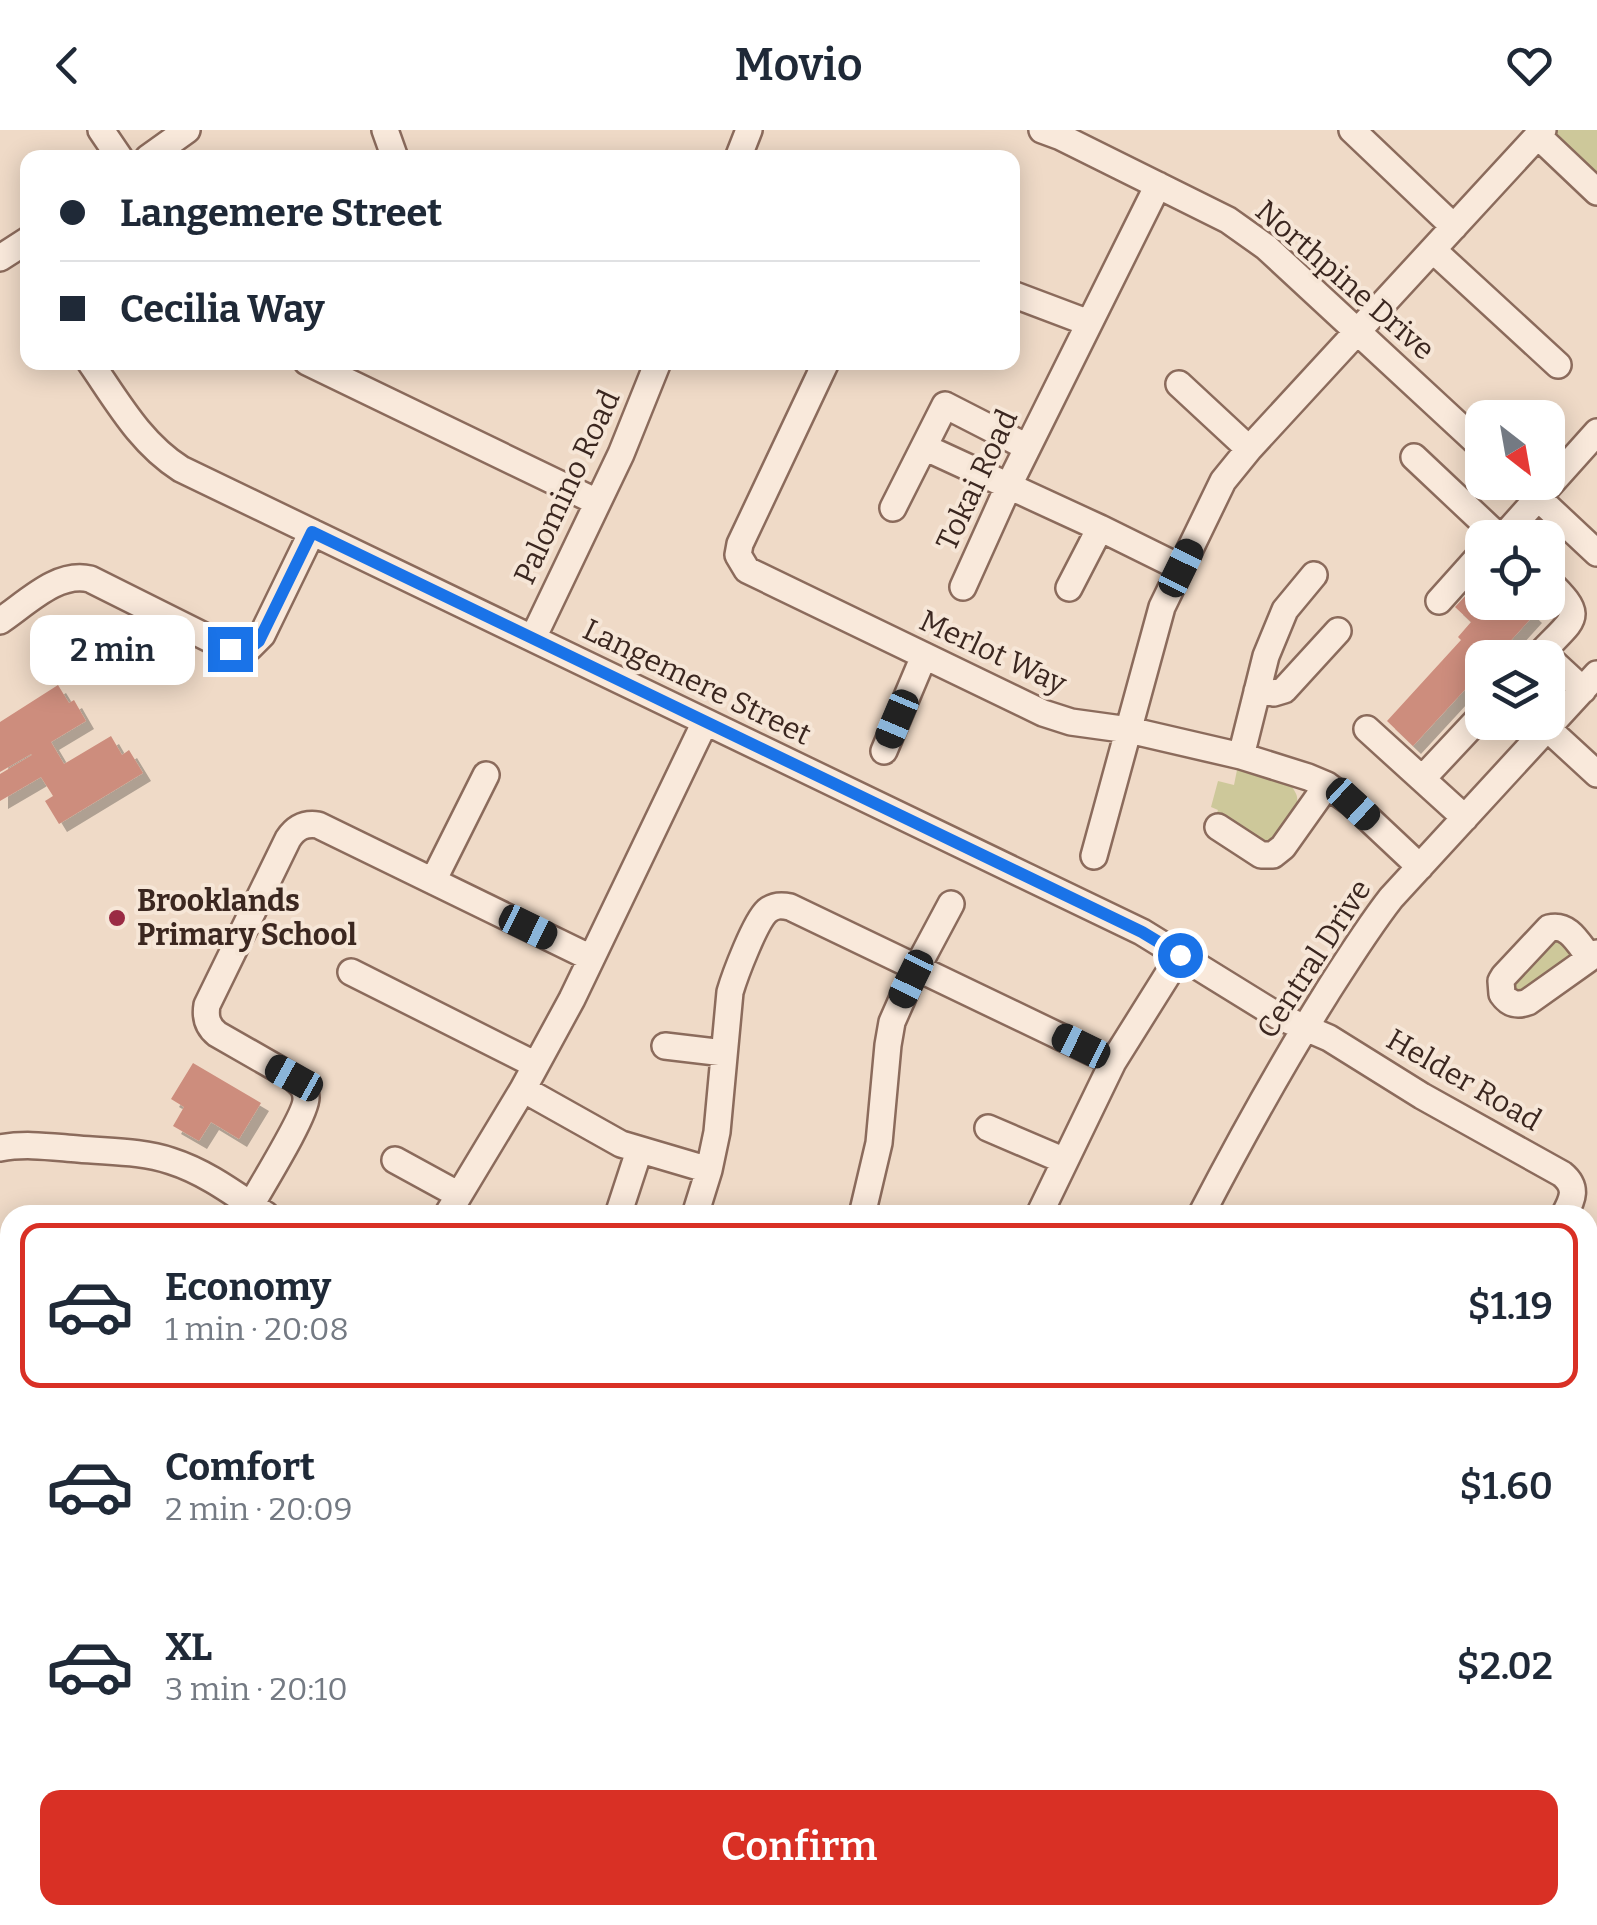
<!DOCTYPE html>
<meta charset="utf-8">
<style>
body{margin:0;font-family:Bitter,serif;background:#f2f2f3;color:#1f2937;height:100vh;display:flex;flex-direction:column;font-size:38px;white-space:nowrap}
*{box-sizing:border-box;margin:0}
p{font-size:32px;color:#747a83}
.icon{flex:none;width:55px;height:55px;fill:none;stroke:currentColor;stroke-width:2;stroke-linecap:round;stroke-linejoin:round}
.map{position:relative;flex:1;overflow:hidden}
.drawer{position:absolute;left:0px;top:1075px;width:1598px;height:720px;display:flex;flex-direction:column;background:#fff;border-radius:30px 30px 0 0;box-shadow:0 5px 25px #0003}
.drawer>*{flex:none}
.hud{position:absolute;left:20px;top:20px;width:1000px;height:220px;border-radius:20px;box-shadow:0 5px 25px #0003;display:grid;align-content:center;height:220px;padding:0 40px;background:#fff}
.needle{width:65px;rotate:149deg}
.fabs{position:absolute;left:1465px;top:270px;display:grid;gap:20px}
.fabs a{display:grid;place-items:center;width:100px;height:100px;border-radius:20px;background:#fff;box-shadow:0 5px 25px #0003;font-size:50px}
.end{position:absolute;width:45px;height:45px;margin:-22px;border:12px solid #1a73e8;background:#fff;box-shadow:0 0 0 5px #fff}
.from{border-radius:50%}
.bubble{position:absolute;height:70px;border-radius:20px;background:#fff;box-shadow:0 5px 25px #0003;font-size:32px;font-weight:600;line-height:70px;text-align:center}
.car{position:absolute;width:30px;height:60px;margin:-30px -15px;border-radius:12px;box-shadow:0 0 8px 2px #0007;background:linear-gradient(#222 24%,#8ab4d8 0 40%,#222 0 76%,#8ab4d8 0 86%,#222 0)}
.hud b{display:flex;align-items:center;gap:35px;height:95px;font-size:38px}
.hud b+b{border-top:2px solid #e0e1e3}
.hud i{width:25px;height:25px;background:#1f2937}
ul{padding:18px 0 0;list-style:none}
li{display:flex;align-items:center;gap:30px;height:165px;margin:0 20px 15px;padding:0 20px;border:5px solid transparent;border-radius:20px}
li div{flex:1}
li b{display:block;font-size:38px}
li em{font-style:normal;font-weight:600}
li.current{border-color:#d93025}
li>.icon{width:90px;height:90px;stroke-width:1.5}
.cta{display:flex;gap:20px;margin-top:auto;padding:20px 40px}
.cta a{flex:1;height:115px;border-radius:20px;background:#d93025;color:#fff;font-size:40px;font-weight:600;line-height:115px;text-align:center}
header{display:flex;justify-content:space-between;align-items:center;height:130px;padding:0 40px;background:#fff;font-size:45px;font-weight:600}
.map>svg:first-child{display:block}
.green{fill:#cdc89a}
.building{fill:#cd8d7d;filter:url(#shadow)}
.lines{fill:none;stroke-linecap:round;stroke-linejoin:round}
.minor-casing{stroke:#8b6b5c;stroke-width:30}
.minor{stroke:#f9e9db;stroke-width:25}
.route{stroke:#1a73e8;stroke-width:12}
.poi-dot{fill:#9a2b44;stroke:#f6e6d7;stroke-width:4}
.labels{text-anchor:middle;stroke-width:8;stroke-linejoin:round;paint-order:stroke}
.street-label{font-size:30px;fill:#3b2720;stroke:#f6e6d7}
.poi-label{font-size:30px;font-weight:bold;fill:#3b2720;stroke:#f6e6d7;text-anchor:start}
</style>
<header><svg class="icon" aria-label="back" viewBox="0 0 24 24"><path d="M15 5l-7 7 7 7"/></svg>Movio<svg class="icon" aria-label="heart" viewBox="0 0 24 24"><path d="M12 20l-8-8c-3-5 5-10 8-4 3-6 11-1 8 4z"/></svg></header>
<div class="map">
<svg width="1597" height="1795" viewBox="0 0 1597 1795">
<defs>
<filter id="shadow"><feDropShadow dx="8" dy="8" stdDeviation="0" flood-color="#0004"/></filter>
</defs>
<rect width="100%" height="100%" fill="#efdac7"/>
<path class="green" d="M1556,0H1597V54L1555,6Z
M1237,640L1289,652C1291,655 1297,664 1297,667C1300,680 1276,706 1268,717L1216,685L1218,680L1211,677L1218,651L1234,655Z
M1550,807L1572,816L1573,828L1517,868L1508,851Z"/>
<path class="building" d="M1482,448V472H1520L1534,485L1495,528H1482V541L1413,616L1387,591L1461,510L1458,507L1471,492L1455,477Z
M58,555L69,573L74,570L86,591L51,612L64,634L111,606L122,625L129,620L143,643L59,694L45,671L53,666L41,647L0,671V644L32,625L31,624L0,642V592Z
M193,933L261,973L239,1009L211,992L199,1011L173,996L184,977L171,969Z
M1597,1262V1294L1588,1300V1269Z
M1597,1354V1385L1588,1391V1360Z"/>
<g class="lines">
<g class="minor-casing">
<path id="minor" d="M101,0L120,28
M385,0L395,28
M1042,0L1061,7L1228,90L1266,117L1482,317
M1352,0L1454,97
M1538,6L1597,62
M148,28L187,0
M738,28L749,0
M1433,120L1558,235
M0,128L28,110
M1012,164L1089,193
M90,232C117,271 140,313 181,339L1142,802L1278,886L1329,908L1422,966L1562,1044C1578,1057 1573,1069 1564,1085
M307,232L597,372
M826,232L740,414L738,425L747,440L1043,583L1071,592L1129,600L1241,626L1308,647L1327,655L1353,674L1420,737
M1179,254L1249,319
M924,317L1100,398L1181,438
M1414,327L1500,408
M1521,352L1597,423
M893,378L945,275L1027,317
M1502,408L1597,302
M1548,451C1586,488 1575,487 1542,522L1583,560
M963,457L1009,355L1158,55
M1069,458L1100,398
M1439,471L1482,423
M0,491C26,474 57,441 90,449L230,519L249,518L262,505L312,402
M533,508L621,324L658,232
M1257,561L1274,563L1284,560L1338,501
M1547,598L1597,644
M1367,599L1465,688
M884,621L924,526
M1241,626L1266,526L1285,480L1314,445
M1423,648L1482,585
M1218,697L1261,725H1273L1283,717L1327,655
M1094,726L1162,477L1223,351L1249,319L1543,0
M433,751L486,645
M1590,828C1578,813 1569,793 1549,798L1504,846L1501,851L1502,864C1509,874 1517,876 1528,872L1590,828L1597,823
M351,842L536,935
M665,916L724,923
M523,959L621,1014L709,1040
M988,998L1065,1031
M0,1018C26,1013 52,1017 78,1019C109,1022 141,1021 171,1031C206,1042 236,1065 266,1085
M395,1030L459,1065
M251,1075C261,1057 307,983 306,968C306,959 301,954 294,948L217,904C207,896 205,887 207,875L288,709C296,697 305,693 318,695L591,828
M447,1085L523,959L572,869L705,592
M618,1085L639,1021
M695,1085L709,1040L717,1002L730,862C735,845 755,792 767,781C774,775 781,775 790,777L1113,932
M862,1085L879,1013L888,915L892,892L911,849L951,774
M1039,1085L1113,932L1180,825
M1201,1085C1240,1010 1281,936 1326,864C1347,831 1367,799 1391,768L1597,544
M0,1280L10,1297
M0,1504L10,1497
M1588,1662L1594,1675L1588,1700
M0,1689L10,1705
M61,1785L67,1795
M505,1785L535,1794
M649,1790L821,1795
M1022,1795V1785
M1415,1795V1785
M1561,1795V1785"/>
</g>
<use href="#minor" class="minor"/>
</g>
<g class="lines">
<path class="route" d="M230,519L250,518L259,511L312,402L1142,802L1180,825"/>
</g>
<circle class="poi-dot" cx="117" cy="788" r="10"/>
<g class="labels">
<g class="street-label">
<text transform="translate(1345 150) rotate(41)" y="10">Northpine Drive</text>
<text transform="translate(977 350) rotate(-65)" y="10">Tokai Road</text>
<text transform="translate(567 357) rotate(-65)" y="10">Palomino Road</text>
<text transform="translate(993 522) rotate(25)" y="10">Merlot Way</text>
<text transform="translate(697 552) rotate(26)" y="10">Langemere Street</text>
<text transform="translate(1314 829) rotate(-57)" y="10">Central Drive</text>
<text transform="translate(1464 950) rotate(30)" y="10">Helder Road</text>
</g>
<g class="poi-label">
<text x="137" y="781">Brooklands<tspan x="137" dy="34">Primary School</tspan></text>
</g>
</g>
</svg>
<div class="fabs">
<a><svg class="needle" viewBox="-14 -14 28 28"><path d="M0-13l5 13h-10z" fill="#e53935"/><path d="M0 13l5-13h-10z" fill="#747a83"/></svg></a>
<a><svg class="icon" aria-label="locate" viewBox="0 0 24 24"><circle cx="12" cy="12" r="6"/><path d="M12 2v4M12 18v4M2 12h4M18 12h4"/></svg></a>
<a><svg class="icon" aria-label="layers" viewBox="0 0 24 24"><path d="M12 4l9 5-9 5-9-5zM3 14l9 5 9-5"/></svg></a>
</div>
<i class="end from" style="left:1180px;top:825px"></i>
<i class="end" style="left:230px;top:519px"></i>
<div class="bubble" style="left:30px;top:485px;width:165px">2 min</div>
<i class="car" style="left:1181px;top:438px;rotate:26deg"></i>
<i class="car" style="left:897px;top:589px;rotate:203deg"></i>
<i class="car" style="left:1353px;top:674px;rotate:133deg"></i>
<i class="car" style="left:528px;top:797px;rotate:116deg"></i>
<i class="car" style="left:911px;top:849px;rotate:206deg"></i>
<i class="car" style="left:1081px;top:916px;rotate:296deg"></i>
<i class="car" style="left:294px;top:948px;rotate:299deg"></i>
<div class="hud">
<b><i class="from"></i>Langemere Street</b>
<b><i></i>Cecilia Way</b>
</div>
<section class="drawer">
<ul>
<li class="current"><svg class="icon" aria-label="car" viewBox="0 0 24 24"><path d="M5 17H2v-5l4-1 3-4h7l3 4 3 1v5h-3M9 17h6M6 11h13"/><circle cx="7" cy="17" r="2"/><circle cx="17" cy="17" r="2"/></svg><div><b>Economy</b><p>1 min · 20:08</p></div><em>$1.19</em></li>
<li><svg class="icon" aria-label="car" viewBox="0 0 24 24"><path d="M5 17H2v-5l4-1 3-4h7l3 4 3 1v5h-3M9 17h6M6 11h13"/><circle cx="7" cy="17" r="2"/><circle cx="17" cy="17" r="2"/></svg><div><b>Comfort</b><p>2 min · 20:09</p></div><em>$1.60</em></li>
<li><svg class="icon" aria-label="car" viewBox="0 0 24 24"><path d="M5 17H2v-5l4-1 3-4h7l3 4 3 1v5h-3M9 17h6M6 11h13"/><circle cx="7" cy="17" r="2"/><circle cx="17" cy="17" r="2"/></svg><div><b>XL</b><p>3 min · 20:10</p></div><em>$2.02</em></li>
</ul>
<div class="cta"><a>Confirm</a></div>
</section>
</div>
